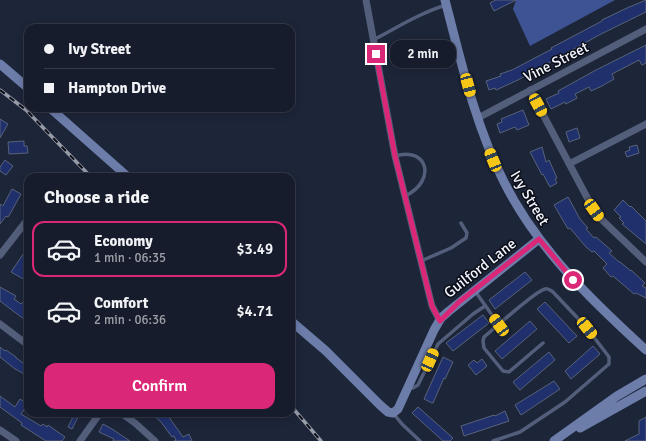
<!DOCTYPE html>
<meta charset="utf-8">
<style>
body{margin:0;font-family:Signika,sans-serif;background:#232937;color:#f1f3f6;height:100vh;display:flex;flex-direction:column;font-size:15px;white-space:nowrap}
*{box-sizing:border-box;margin:0}
p{font-size:13px;color:#9ea1a9}
.icon{flex:none;width:22px;height:22px;fill:none;stroke:currentColor;stroke-width:2;stroke-linecap:round;stroke-linejoin:round}
.map{position:relative;flex:1;overflow:hidden}
.side{position:absolute;left:24px;top:173px;width:271px;height:244px;display:flex;flex-direction:column;background:#161c2b;border-radius:12px;box-shadow:0 2px 10px #0003,0 0 0 1px #353a47}
.side>*{flex:none}
.top-card{position:absolute;left:24px;top:24px;width:271px;height:88px;border-radius:12px;box-shadow:0 2px 10px #0003,0 0 0 1px #353a47;display:grid;align-content:center;height:88px;padding:0 20px;background:#161c2b}
.end{position:absolute;width:18px;height:18px;margin:-9px;border:5px solid #db2777;background:#fff;box-shadow:0 0 0 2px #fff}
.from{border-radius:50%}
.bubble{position:absolute;height:28px;border-radius:12px;background:#161c2b;box-shadow:0 2px 10px #0003,0 0 0 1px #353a47;font-size:13px;font-weight:600;line-height:28px;text-align:center}
.car{position:absolute;width:12px;height:24px;margin:-12px -6px;border-radius:5px;box-shadow:0 0 3px 1px #0007;background:linear-gradient(#f5c518 24%,#345 0 40%,#f5c518 0 76%,#345 0 86%,#f5c518 0)}
.top-card b{display:flex;align-items:center;gap:14px;height:38px;font-size:15px}
.top-card b+b{border-top:1px solid #353a47}
.top-card i{width:10px;height:10px;background:#f1f3f6}
ul{padding:0;list-style:none}
li{display:flex;align-items:center;gap:12px;height:56px;margin:0 8px 6px;padding:0 12px;border:2px solid transparent;border-radius:12px}
li div{flex:1}
li b{display:block;font-size:15px}
li em{font-style:normal;font-weight:600}
li.on{border-color:#db2777}
li>.icon{width:36px;height:36px;stroke-width:1.5}
h2{padding:0 20px;font-size:18px;line-height:48px}
.action{display:flex;gap:8px;margin-top:auto;padding:8px 20px}
.action a{flex:1;height:46px;border-radius:12px;background:#db2777;color:#fff;font-size:16px;font-weight:600;line-height:46px;text-align:center}
.map>svg:first-child{display:block}
.forest{fill:#3e5393}
.building{fill:#1f306c;stroke:#586279}
.lines{fill:none;stroke-linecap:round;stroke-linejoin:round}
.lane{stroke:#535e7a;stroke-width:3.5}
.street{stroke:#535e7a;stroke-width:7}
.secondary{stroke:#6c7daa;stroke-width:9}
.rail-casing{stroke:#979ca9;stroke-width:3.5}
.rail{stroke:#0b0e17;stroke-width:2;stroke-dasharray:6;stroke-linecap:butt}
.route{stroke:#db2777;stroke-width:5}
.labels{text-anchor:middle;stroke-width:3;stroke-linejoin:round;paint-order:stroke}
.street-label{font-size:15px;fill:#f2f5fd;stroke:#0b0e17}
</style>
<div class="map">
<svg width="646" height="441" viewBox="0 0 646 441">
<rect width="100%" height="100%" fill="#1d2539"/>
<path class="forest" d="M516,0H615L530,46L513,9Z"/>
<path class="building" d="M496,0H516L494,11L490,3Z
M646,0V12L601,34L518,80L496,90L495,88L489,90L486,81L501,76L500,74L512,70L552,49L551,48L602,21V20L627,8Z
M646,45V63L642,65L639,60L612,74L614,79L602,86L591,91L589,87L575,94L577,98L566,104L565,102L551,109L546,99L559,93L558,91L596,70Z
M523,110L529,125L517,130L515,127L500,133L497,124L502,122L501,119Z
M0,119L8,124L0,138Z
M577,128L580,138L569,142L566,132Z
M24,141V146H27L28,153L9,154L8,142Z
M637,145L639,153L627,157L625,152L630,150L629,147Z
M542,147L546,162L549,160L557,178L555,179L557,183L550,187L543,174L542,175L530,152Z
M5,160L13,166L6,175L0,171V167Z
M12,189L21,194L11,212L8,217L6,216L0,224V204L3,206Z
M568,197L580,219L588,228L586,229L594,238L596,237L612,251L609,253L619,262H620L631,271V270L645,283L642,286L646,288V298L636,293L634,294L613,276L611,277L603,268L607,264L594,251L592,252L586,247L570,228L568,229L554,205Z
M623,200L630,207L631,206L646,221V244L622,224L624,223L619,218L621,217L614,210Z
M28,247V276L25,280L11,272Z
M525,272L532,280L495,309L489,300Z
M0,287L16,296L14,299L21,304L23,302L28,306V316L25,320L0,301Z
M545,302L576,335L577,336L569,343L537,309Z
M483,315L489,323L453,351L446,343Z
M530,321L537,329L502,359L495,351Z
M593,346L600,354L571,379L565,371Z
M0,347L5,351L6,350L16,357V358L28,366V376L15,369L0,357Z
M549,352L555,360L520,390L519,389L513,382Z
M443,357L453,362L445,379L444,378L433,403H432L424,399Z
M482,359L487,366L476,375L468,365L474,360L477,363Z
M554,381L560,389L521,415L515,405Z
M0,396L15,407L20,399L28,404L21,414L41,426L43,424L47,427L48,425L65,437L62,441H46L21,425L22,423L0,407Z
M418,407L453,438L450,441H443L412,413Z
M505,411L509,421L464,436L461,426L494,415L495,416Z
M75,413H80L72,429L68,427Z
M151,413H166L183,437L189,434L192,441H174L176,440L174,436L172,437L161,422Z
M646,417V441H625L639,434V421Z
M103,424L112,429L130,441H113L114,439L99,432Z"/>
<g class="lines">
<path class="lane" d="M373,40C398,27 420,13 446,5
M395,156C428,146 437,181 405,196
M421,261L451,248L466,238L467,233L461,223
M475,291L499,325
M409,387L413,388L418,385L438,344L473,314L485,306
M393,413L402,424L420,441
M493,441L520,432L565,402L609,364V357L587,328L553,292C550,290 548,288 545,289C535,291 494,329 484,337L483,341L484,348L503,371L509,372L543,343"/>
<path class="street" d="M366,0L395,156L432,306L440,321
M530,90L590,203L599,217L646,262
M478,118L646,29
M569,164L646,124
M0,255L28,219
M0,324L28,345
M121,413L135,423L155,441
M0,430L16,441
M80,441L100,413"/>
<path class="secondary" d="M445,0C461,61 475,125 504,182C537,248 591,300 646,350
M0,64L28,88
M50,108L128,177
M291,321L326,351L380,405L388,412L393,413L398,409L434,330L441,318L449,311L539,239
M580,428L646,391
M554,441L617,396L646,379"/>
<g class="rail-casing">
<path id="rail" d="M0,90L26,110L91,177
M291,406L321,441"/>
</g>
<use href="#rail" class="rail"/>
</g>
<g class="lines">
<path class="route" d="M376,54L395,156L432,306L440,321L459,302L539,239L573,280"/>
</g>
<g class="labels">
<g class="street-label">
<text transform="translate(556 62) rotate(-27)" y="5">Vine Street</text>
<text transform="translate(530 198) rotate(59)" y="5">Ivy Street</text>
<text transform="translate(480 268) rotate(-38)" y="5">Guilford Lane</text>
</g>
</g>
</svg>
<i class="end from" style="left:573px;top:280px"></i>
<i class="end" style="left:376px;top:54px"></i>
<div class="bubble" style="left:390px;top:40px;width:66px">2 min</div>
<i class="car" style="left:468px;top:85px;rotate:165deg"></i>
<i class="car" style="left:538px;top:105px;rotate:152deg"></i>
<i class="car" style="left:493px;top:160px;rotate:338deg"></i>
<i class="car" style="left:594px;top:210px;rotate:145deg"></i>
<i class="car" style="left:499px;top:325px;rotate:324deg"></i>
<i class="car" style="left:587px;top:328px;rotate:141deg"></i>
<i class="car" style="left:430px;top:360px;rotate:24deg"></i>
<div class="top-card">
<b><i class="from"></i>Ivy Street</b>
<b><i></i>Hampton Drive</b>
</div>
<section class="side">
<h2>Choose a ride</h2>
<ul>
<li class="on"><svg class="icon" aria-label="car" viewBox="0 0 24 24"><path d="M5 17H2v-5l4-1 3-4h7l3 4 3 1v5h-3M9 17h6M6 11h13"/><circle cx="7" cy="17" r="2"/><circle cx="17" cy="17" r="2"/></svg><div><b>Economy</b><p>1 min · 06:35</p></div><em>$3.49</em></li>
<li><svg class="icon" aria-label="car" viewBox="0 0 24 24"><path d="M5 17H2v-5l4-1 3-4h7l3 4 3 1v5h-3M9 17h6M6 11h13"/><circle cx="7" cy="17" r="2"/><circle cx="17" cy="17" r="2"/></svg><div><b>Comfort</b><p>2 min · 06:36</p></div><em>$4.71</em></li>
</ul>
<div class="action"><a>Confirm</a></div>
</section>
</div>
